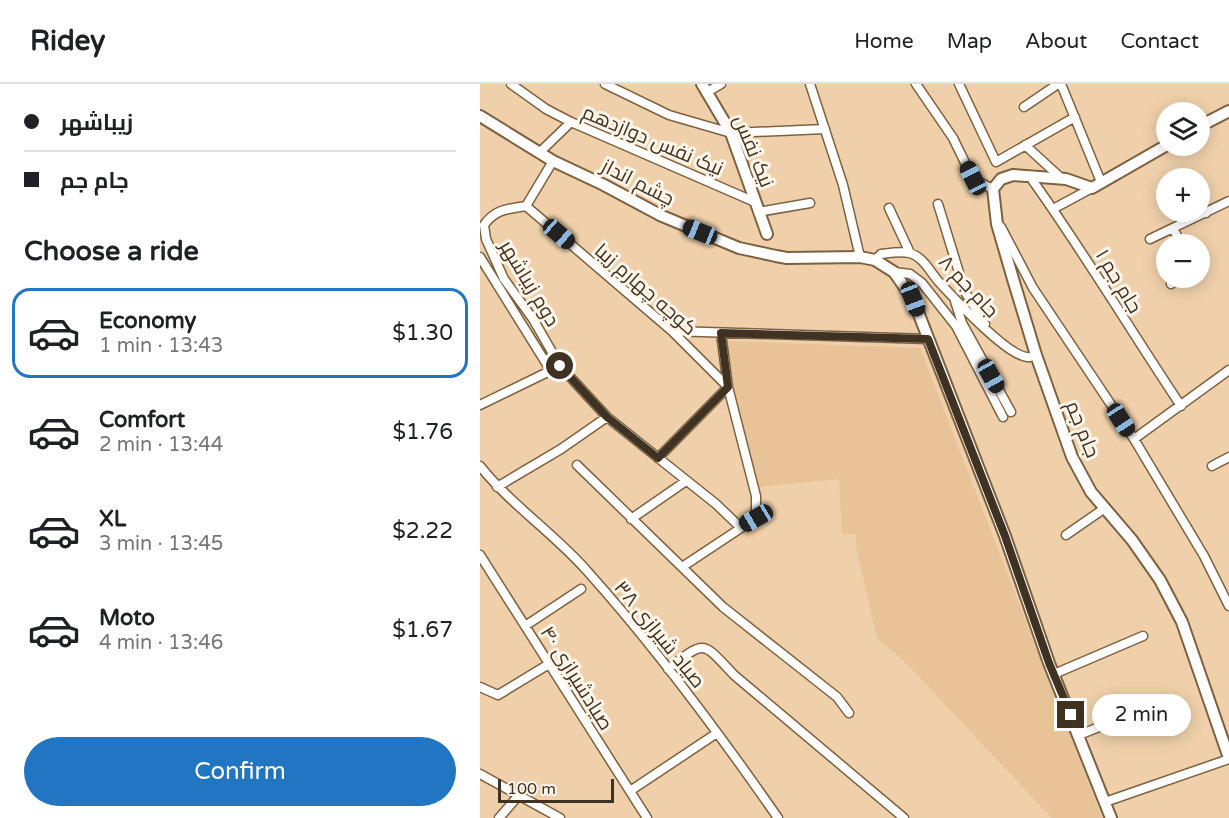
<!DOCTYPE html>
<meta charset="utf-8">
<style>
body{margin:0;font-family:"Varela Round",Cairo,sans-serif;background:#f2f2f2;color:#202124;height:100vh;display:flex;flex-direction:column;font-size:22px;white-space:nowrap}
*{box-sizing:border-box;margin:0}
p{font-size:20px;color:#757577}
.icon{flex:none;width:33px;height:33px;fill:none;stroke:currentColor;stroke-width:2;stroke-linecap:round;stroke-linejoin:round}
.map{position:relative;flex:1;overflow:hidden}
.sheet{display:flex;flex-direction:column;background:#fff;width:480px}
.sheet>*{flex:none}
.banner{display:grid;align-content:center;height:132px;padding:0 24px;background:#fff}
.fabs{position:absolute;left:676px;top:18px;display:grid;gap:12px}
.fabs a{display:grid;place-items:center;width:54px;height:54px;border-radius:50%;background:#fff;box-shadow:0 3px 15px #0003;font-size:30px}
.scale{position:absolute;left:18px;bottom:15px;width:116px;box-sizing:border-box;padding-left:6px;border:3px solid #3f3223;border-top:0;font-size:16px;line-height:21px;white-space:nowrap;color:#3f3223;-webkit-text-stroke:4px #fff5e9;paint-order:stroke}
.end{position:absolute;width:27px;height:27px;margin:-14px;border:8px solid #3f3223;background:#fff;box-shadow:0 0 0 3px #fff}
.from{border-radius:50%}
.bubble{position:absolute;height:42px;border-radius:21px;background:#fff;box-shadow:0 3px 15px #0003;font-size:20px;font-weight:600;line-height:42px;text-align:center}
.car{position:absolute;width:18px;height:36px;margin:-18px -9px;border-radius:8px;box-shadow:0 0 4px 2px #0007;background:linear-gradient(#222 24%,#8ab4d8 0 40%,#222 0 76%,#8ab4d8 0 86%,#222 0)}
.banner b{display:flex;align-items:center;gap:21px;height:57px;font-size:22px}
.banner b+b{border-top:2px solid #e0e0e0}
.banner i{width:15px;height:15px;background:#202124}
ul{padding:0;list-style:none}
li{display:flex;align-items:center;gap:18px;height:90px;margin:0 12px 9px;padding:0 12px;border:3px solid transparent;border-radius:18px}
li div{flex:1}
li b{display:block;font-size:22px}
li em{font-style:normal;font-weight:600}
li.current{border-color:#2175c3}
li>.icon{width:54px;height:54px;stroke-width:1.5}
h2{padding:0 24px;font-size:27px;line-height:72px}
.button{display:flex;gap:12px;margin-top:auto;padding:12px 24px}
.button a{flex:1;height:69px;border-radius:36px;background:#2175c3;color:#fff;font-size:24px;font-weight:600;line-height:69px;text-align:center}
header{display:flex;align-items:center;gap:36px;box-sizing:border-box;height:84px;padding:0 30px;background:#fff;border-bottom:2px solid #e0e0e0}
header strong{font-size:28px}
nav{display:flex;gap:33px;margin-inline-start:auto;font-size:21px}
main{display:flex;flex:1;min-height:0}
.map>svg:first-child{display:block}
.built{fill:#e8c397}
.lines{fill:none;stroke-linecap:round;stroke-linejoin:round}
.minor-casing{stroke:#7d613f;stroke-width:11}
.tertiary-casing{stroke:#7d613f;stroke-width:14}
.minor{stroke:#fff;stroke-width:8}
.tertiary{stroke:#fff;stroke-width:10}
.route{stroke:#3f3223;stroke-width:8}
.labels{text-anchor:middle;stroke-width:6;stroke-linejoin:round;paint-order:stroke}
.street-label{font-size:20px;fill:#3f3223;stroke:#fff5e9}
</style>
<header>
<strong>Ridey</strong>
<nav><a>Home</a><a>Map</a><a>About</a><a>Contact</a></nav>
</header>
<main>
<section class="sheet">
<div class="banner">
<b><i class="from"></i>زیباشهر</b>
<b><i></i>جام جم</b>
</div>
<h2>Choose a ride</h2>
<ul>
<li class="current"><svg class="icon" aria-label="car" viewBox="0 0 24 24"><path d="M5 17H2v-5l4-1 3-4h7l3 4 3 1v5h-3M9 17h6M6 11h13"/><circle cx="7" cy="17" r="2"/><circle cx="17" cy="17" r="2"/></svg><div><b>Economy</b><p>1 min · 13:43</p></div><em>$1.30</em></li>
<li><svg class="icon" aria-label="car" viewBox="0 0 24 24"><path d="M5 17H2v-5l4-1 3-4h7l3 4 3 1v5h-3M9 17h6M6 11h13"/><circle cx="7" cy="17" r="2"/><circle cx="17" cy="17" r="2"/></svg><div><b>Comfort</b><p>2 min · 13:44</p></div><em>$1.76</em></li>
<li><svg class="icon" aria-label="car" viewBox="0 0 24 24"><path d="M5 17H2v-5l4-1 3-4h7l3 4 3 1v5h-3M9 17h6M6 11h13"/><circle cx="7" cy="17" r="2"/><circle cx="17" cy="17" r="2"/></svg><div><b>XL</b><p>3 min · 13:45</p></div><em>$2.22</em></li>
<li><svg class="icon" aria-label="car" viewBox="0 0 24 24"><path d="M5 17H2v-5l4-1 3-4h7l3 4 3 1v5h-3M9 17h6M6 11h13"/><circle cx="7" cy="17" r="2"/><circle cx="17" cy="17" r="2"/></svg><div><b>Moto</b><p>4 min · 13:46</p></div><em>$1.67</em></li>
</ul>
<div class="button"><a>Confirm</a></div>
</section>
<div class="map">
<svg width="749" height="734" viewBox="0 0 749 734">
<rect width="100%" height="100%" fill="#efd0aa"/>
<path class="built" d="M245,257L440,264L622,734H572L424,577L397,554L376,463V450H362L359,395L278,403L252,310Z"/>
<g class="lines">
<g class="minor-casing">
<path id="minor" d="M31,0L66,25L91,38L275,118
M125,0L189,31L251,49L345,45
M330,0L363,101L380,173
M436,0L473,54L493,95L513,105
M479,0L516,78L595,33
M581,0L621,98
M227,8L241,0
M544,23L578,0
M545,61L581,94
M59,69L91,38
M553,97C605,170 651,247 701,322
M458,120L485,208L505,240
M720,121L726,129
M46,122C28,125 15,125 4,141L6,155L24,195L53,235L80,282L127,333L236,420L260,443
M46,122L192,247L248,303
M46,122L73,77
M409,124L430,169
M573,125L612,104
M278,128L330,119
M521,143L553,204L654,355L724,472L749,522
M693,145L702,160
M670,155L749,117
M0,173L71,287
M395,176L401,170C410,169 420,167 429,169C443,172 450,188 459,198C474,214 526,271 547,273C550,274 553,272 556,271
M414,188L430,190L442,199L476,242L523,333
M691,200L700,194
M475,217L482,239L531,328
M192,247L448,255
M0,321L74,285
M654,355L749,286
M178,374L248,303
M97,381L243,523L357,613L369,629
M0,382C32,422 75,450 108,488C177,565 239,649 298,734
M732,382L749,373
M17,403L81,365L127,333
M151,435L206,397
M586,451L625,424
M0,471L167,734
M202,483L276,434V412L248,303L241,249
M45,542L101,505
M188,585C226,556 221,556 254,591L424,734
M574,590L663,552
M0,603L18,611L69,580
M599,651L677,620
M0,690L80,734
M150,707L237,649
M625,718L749,675
M19,734L39,711"/>
</g>
<g class="tertiary-casing">
<path id="tertiary" d="M222,0L251,49L287,150
M0,32L73,77L124,101L182,132L259,164L296,172L307,174L380,173L395,176L414,188L433,215L525,452L569,579L631,734
M720,42L749,27
M687,61L612,104L586,95L533,91L521,95L513,105L517,140L533,195L556,271L592,373L611,408L652,456L680,496L702,538L749,674"/>
</g>
<use href="#minor" class="minor"/>
<use href="#tertiary" class="tertiary"/>
</g>
<g class="lines">
<path class="route" d="M80,282L127,333L178,374L248,303L241,249L448,255L525,452L569,579L591,631"/>
</g>
<g class="labels">
<g class="street-label">
<text transform="translate(173 56) rotate(23)" y="7">نیک نفس دوازدهم</text>
<text transform="translate(274 67) rotate(68)" y="7">نیک نفس</text>
<text transform="translate(158 98) rotate(27)" y="7">چشم انداز</text>
<text transform="translate(639 197) rotate(59)" y="7">۱ جام جم</text>
<text transform="translate(50 199) rotate(59)" y="7">دوم زیباشهر</text>
<text transform="translate(489 202) rotate(47)" y="7">۸ جام جم</text>
<text transform="translate(166 205) rotate(41)" y="7">کوچه چهارم زیبا</text>
<text transform="translate(603 345) rotate(68)" y="7">جام جم</text>
<text transform="translate(180 550) rotate(51)" y="7">صیاد شیرازی ۳۸</text>
<text transform="translate(97 594) rotate(58)" y="7">۴۰ صیادشیرازی</text>
</g>
</g>
</svg>
<div class="fabs">
<a><svg class="icon" aria-label="layers" viewBox="0 0 24 24"><path d="M12 4l9 5-9 5-9-5zM3 14l9 5 9-5"/></svg></a>
<a>+</a>
<a>−</a>
</div>
<div class="scale">100 m</div>
<i class="end from" style="left:80px;top:282px"></i>
<i class="end" style="left:591px;top:631px"></i>
<div class="bubble" style="left:612px;top:610px;width:99px">2 min</div>
<i class="car" style="left:493px;top:94px;rotate:333deg"></i>
<i class="car" style="left:220px;top:148px;rotate:292deg"></i>
<i class="car" style="left:79px;top:150px;rotate:131deg"></i>
<i class="car" style="left:433px;top:215px;rotate:159deg"></i>
<i class="car" style="left:511px;top:292px;rotate:151deg"></i>
<i class="car" style="left:641px;top:336px;rotate:147deg"></i>
<i class="car" style="left:276px;top:434px;rotate:240deg"></i>
</div>
</main>
